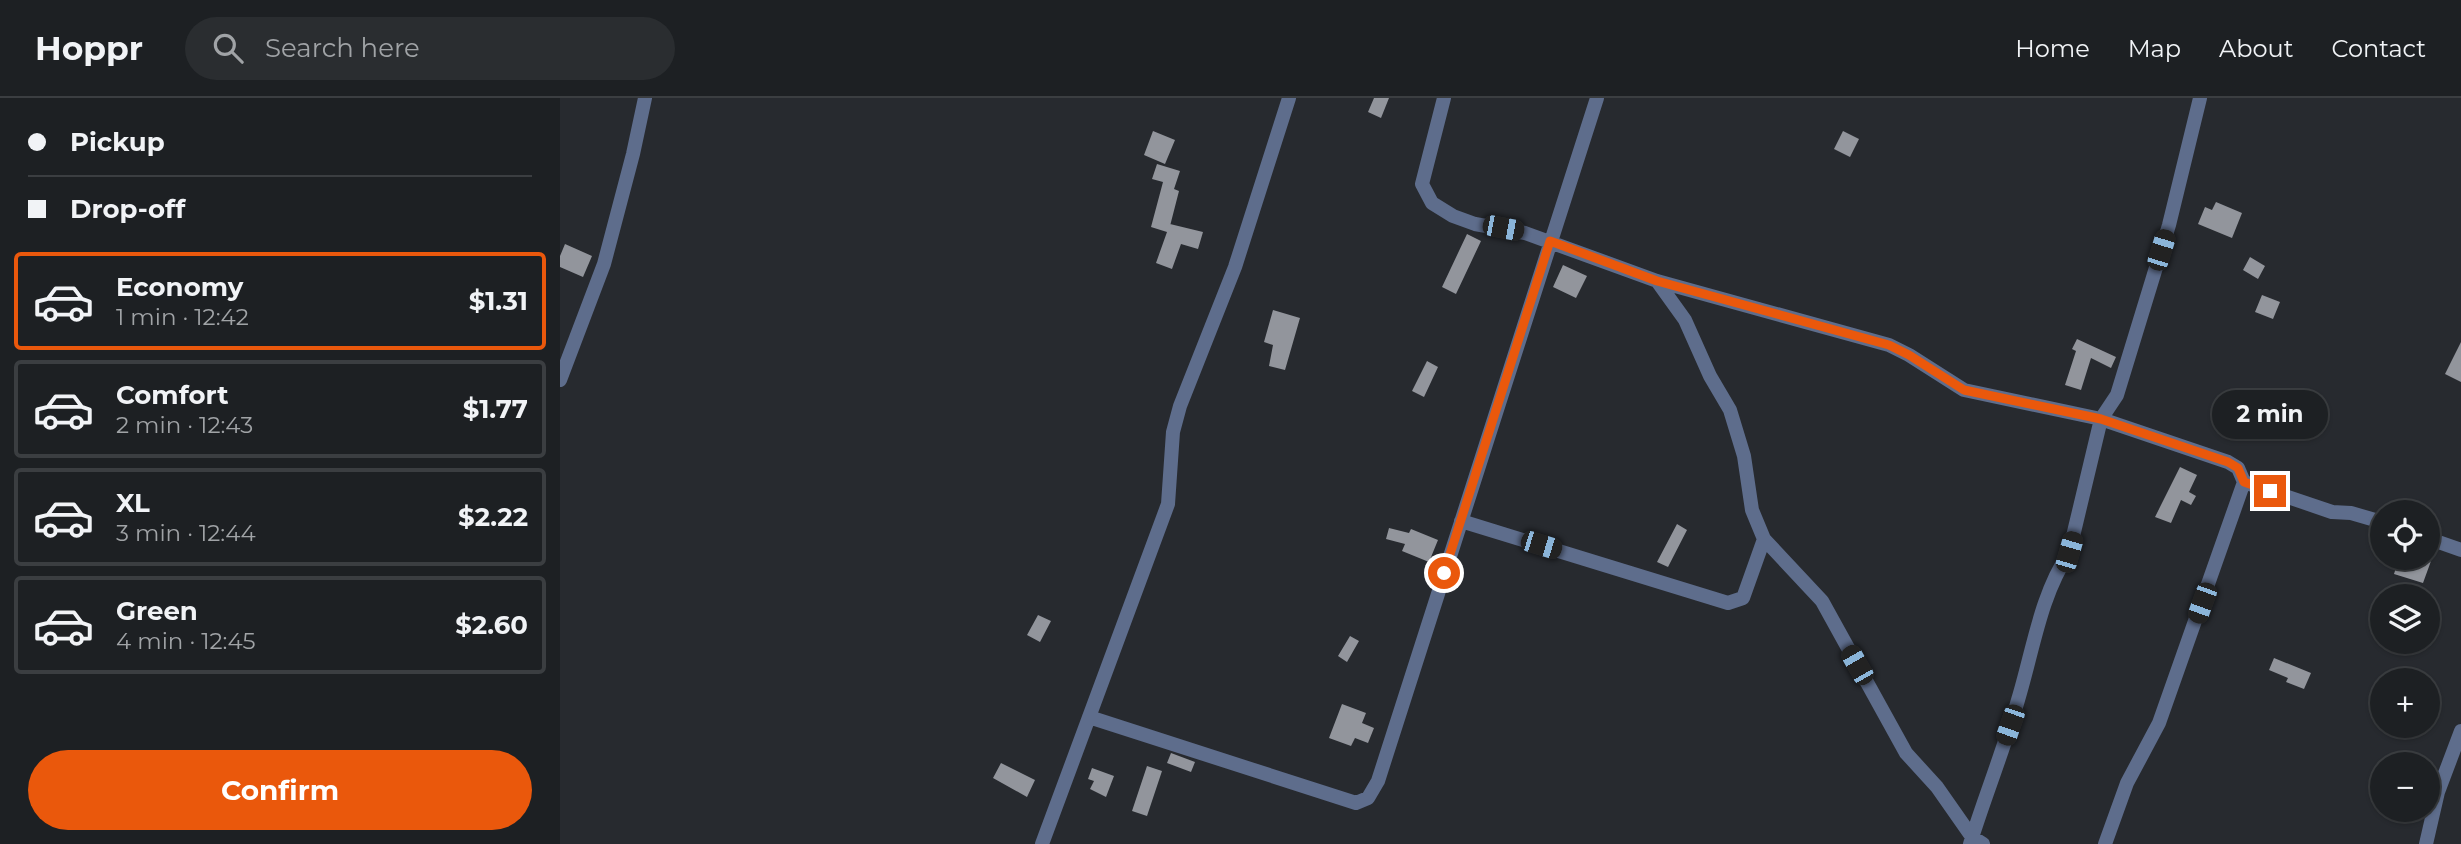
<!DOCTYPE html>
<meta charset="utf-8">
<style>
body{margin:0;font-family:Montserrat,sans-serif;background:#2a2d30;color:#f1f3f6;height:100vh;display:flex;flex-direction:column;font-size:26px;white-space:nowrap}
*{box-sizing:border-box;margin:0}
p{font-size:23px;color:#a0a3a6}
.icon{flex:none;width:38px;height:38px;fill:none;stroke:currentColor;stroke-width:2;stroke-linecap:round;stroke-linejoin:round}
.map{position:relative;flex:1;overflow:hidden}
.panel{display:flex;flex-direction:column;background:#1d2023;width:560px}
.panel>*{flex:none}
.top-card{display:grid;align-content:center;height:154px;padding:0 28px;background:#1d2023}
.fabs{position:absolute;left:1810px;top:402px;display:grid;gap:14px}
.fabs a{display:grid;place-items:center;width:70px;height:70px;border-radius:50%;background:#1d2023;box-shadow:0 2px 5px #0004,0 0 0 2px #3b3e41;font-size:35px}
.end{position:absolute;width:32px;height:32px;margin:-16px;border:9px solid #ea580c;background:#fff;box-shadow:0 0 0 4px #fff}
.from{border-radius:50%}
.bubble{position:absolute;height:49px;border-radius:24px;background:#1d2023;box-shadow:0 2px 5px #0004,0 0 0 2px #3b3e41;font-size:23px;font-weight:700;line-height:49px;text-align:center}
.car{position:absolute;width:21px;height:42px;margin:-21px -10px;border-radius:9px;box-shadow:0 0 5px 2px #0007;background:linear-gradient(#222 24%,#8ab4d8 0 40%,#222 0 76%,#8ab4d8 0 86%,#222 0)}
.top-card b{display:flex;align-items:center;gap:24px;height:66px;font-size:26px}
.top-card b+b{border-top:2px solid #3b3e41}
.top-card i{width:18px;height:18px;background:#f1f3f6}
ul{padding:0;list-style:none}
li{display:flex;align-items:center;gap:21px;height:98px;margin:0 14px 10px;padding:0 14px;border:4px solid #3b3e41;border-radius:7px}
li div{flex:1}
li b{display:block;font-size:26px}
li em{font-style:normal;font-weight:700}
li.current{border-color:#ea580c}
li>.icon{width:63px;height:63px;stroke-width:1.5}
.primary-button{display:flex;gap:14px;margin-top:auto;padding:14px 28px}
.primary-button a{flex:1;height:80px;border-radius:42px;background:#ea580c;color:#fff;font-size:28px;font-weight:700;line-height:80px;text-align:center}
header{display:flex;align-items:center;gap:42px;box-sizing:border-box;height:98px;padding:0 35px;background:#1d2023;border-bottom:2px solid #3b3e41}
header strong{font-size:33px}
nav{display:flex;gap:38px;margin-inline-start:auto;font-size:24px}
.search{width:490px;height:63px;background:#2a2d30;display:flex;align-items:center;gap:18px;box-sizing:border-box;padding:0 24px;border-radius:38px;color:#a0a3a6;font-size:26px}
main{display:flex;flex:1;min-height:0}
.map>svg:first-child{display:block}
.building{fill:#92959c}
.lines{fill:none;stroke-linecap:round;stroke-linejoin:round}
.minor{stroke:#5e6d8c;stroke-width:14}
.route{stroke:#ea580c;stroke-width:9}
</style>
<header>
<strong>Hoppr</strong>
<div class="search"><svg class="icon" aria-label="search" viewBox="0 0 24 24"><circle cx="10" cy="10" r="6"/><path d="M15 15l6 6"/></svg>Search here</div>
<nav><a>Home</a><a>Map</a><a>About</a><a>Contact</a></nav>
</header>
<main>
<section class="panel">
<div class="top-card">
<b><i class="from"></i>Pickup</b>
<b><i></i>Drop-off</b>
</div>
<ul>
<li class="current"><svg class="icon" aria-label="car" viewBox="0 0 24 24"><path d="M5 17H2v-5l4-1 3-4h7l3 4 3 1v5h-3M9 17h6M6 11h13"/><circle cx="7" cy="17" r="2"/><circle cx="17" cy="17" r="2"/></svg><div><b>Economy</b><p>1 min · 12:42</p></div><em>$1.31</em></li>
<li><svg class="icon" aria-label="car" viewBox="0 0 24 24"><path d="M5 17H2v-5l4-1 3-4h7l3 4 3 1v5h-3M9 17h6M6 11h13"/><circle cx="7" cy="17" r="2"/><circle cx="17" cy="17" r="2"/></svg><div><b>Comfort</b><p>2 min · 12:43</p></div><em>$1.77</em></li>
<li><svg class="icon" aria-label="car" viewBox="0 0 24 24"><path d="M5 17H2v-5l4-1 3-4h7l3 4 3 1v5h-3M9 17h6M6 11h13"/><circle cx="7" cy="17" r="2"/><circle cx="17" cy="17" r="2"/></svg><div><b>XL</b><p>3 min · 12:44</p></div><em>$2.22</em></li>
<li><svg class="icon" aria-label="car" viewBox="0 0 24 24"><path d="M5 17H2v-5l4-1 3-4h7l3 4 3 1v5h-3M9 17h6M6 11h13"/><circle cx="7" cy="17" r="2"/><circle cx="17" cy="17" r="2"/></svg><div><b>Green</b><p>4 min · 12:45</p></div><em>$2.60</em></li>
</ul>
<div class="primary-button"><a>Confirm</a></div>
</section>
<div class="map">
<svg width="1901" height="746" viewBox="0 0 1901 746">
<rect width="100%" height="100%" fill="#272a2f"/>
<path class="building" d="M814,0H829L821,20L808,14Z
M593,33L615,42L605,66L584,57Z
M1283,33L1299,41L1290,59L1274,51Z
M597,66L620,73L614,91L619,93L610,128V126L643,134L638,151L621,146L612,171L596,165L607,134L591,129L603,84L592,81Z
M1656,104L1682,115L1672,140L1638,126L1645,109L1652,112Z
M907,136L921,143L896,196L882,189Z
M5,146L32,158L23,179L0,169V158Z
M1690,159L1705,168L1698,181L1683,172Z
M1003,167L1027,178L1016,200L993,189Z
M1702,197L1720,204L1713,221L1695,214Z
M713,212L740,220L725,272L709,268L713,247L704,244Z
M1517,241L1556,259L1551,270L1531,260L1521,292L1505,287L1516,253L1512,251Z
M1901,244V284L1885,276Z
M867,263L878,269L864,299L852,293Z
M1727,296L1740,308L1729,321L1715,310Z
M1620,369L1637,377L1629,394L1636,398L1631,407L1621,402L1611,425L1595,419Z
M1117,426L1127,432L1108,469L1097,464Z
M829,430L849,435L851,431L878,442L869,464L842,453L845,446L826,441Z
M1839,460H1864L1871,463L1863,485L1834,476Z
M478,517L491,523L480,544L467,537Z
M790,538L799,543L787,564L778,558Z
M1714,560L1751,575L1744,591L1726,584L1728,580L1709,572Z
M782,606L806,615L802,625L814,630L808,645L795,640L791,648L769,640Z
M611,655L635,664L631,674L607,665Z
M441,665L475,682L467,699L433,680Z
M587,668L602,673L587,718L572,713Z
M532,670L554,678L546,699L530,691L534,683L528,681Z"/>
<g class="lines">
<path class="minor" d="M884,0L862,86L872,105L893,118L915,126L965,135L1097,183L1329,247L1349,257L1404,292L1541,321L1668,364L1678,370L1684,384L1599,625L1567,685L1545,746
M1097,183L1125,222L1150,278L1170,312L1184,358L1192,412L1204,441L1262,503L1346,655L1377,689L1412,739L1423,746
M0,282L44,166L73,56L85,0
M1684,384L1772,414L1791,415L1822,424
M901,423L1168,505L1183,500L1204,441
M1867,440L1901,452
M529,619L796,705L808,700L818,683L1037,0
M482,746L608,406L613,334L620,308L675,169L729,0
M1410,746C1425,698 1444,651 1458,602C1473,553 1480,498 1509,455L1541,321L1557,297L1609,127L1640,0
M1866,746L1878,694L1901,633"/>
</g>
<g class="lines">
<path class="route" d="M884,475L990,143L1097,183L1329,247L1349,257L1404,292L1541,321L1668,364L1678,370L1684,384L1710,393"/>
</g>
</svg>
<div class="fabs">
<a><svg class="icon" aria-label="locate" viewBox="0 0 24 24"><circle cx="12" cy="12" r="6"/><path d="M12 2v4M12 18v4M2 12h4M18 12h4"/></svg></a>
<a><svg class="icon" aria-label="layers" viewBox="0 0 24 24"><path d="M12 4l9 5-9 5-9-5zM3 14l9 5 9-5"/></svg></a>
<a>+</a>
<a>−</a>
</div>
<i class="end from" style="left:884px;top:475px"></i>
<i class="end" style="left:1710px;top:393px"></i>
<div class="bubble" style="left:1652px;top:292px;width:116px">2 min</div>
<i class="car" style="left:943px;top:130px;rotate:101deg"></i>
<i class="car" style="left:1601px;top:152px;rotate:17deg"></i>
<i class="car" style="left:981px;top:447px;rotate:107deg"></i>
<i class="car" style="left:1509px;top:454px;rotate:16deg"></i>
<i class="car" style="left:1642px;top:505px;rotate:200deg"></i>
<i class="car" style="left:1297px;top:567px;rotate:330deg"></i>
<i class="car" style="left:1450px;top:627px;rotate:199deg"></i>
</div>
</main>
